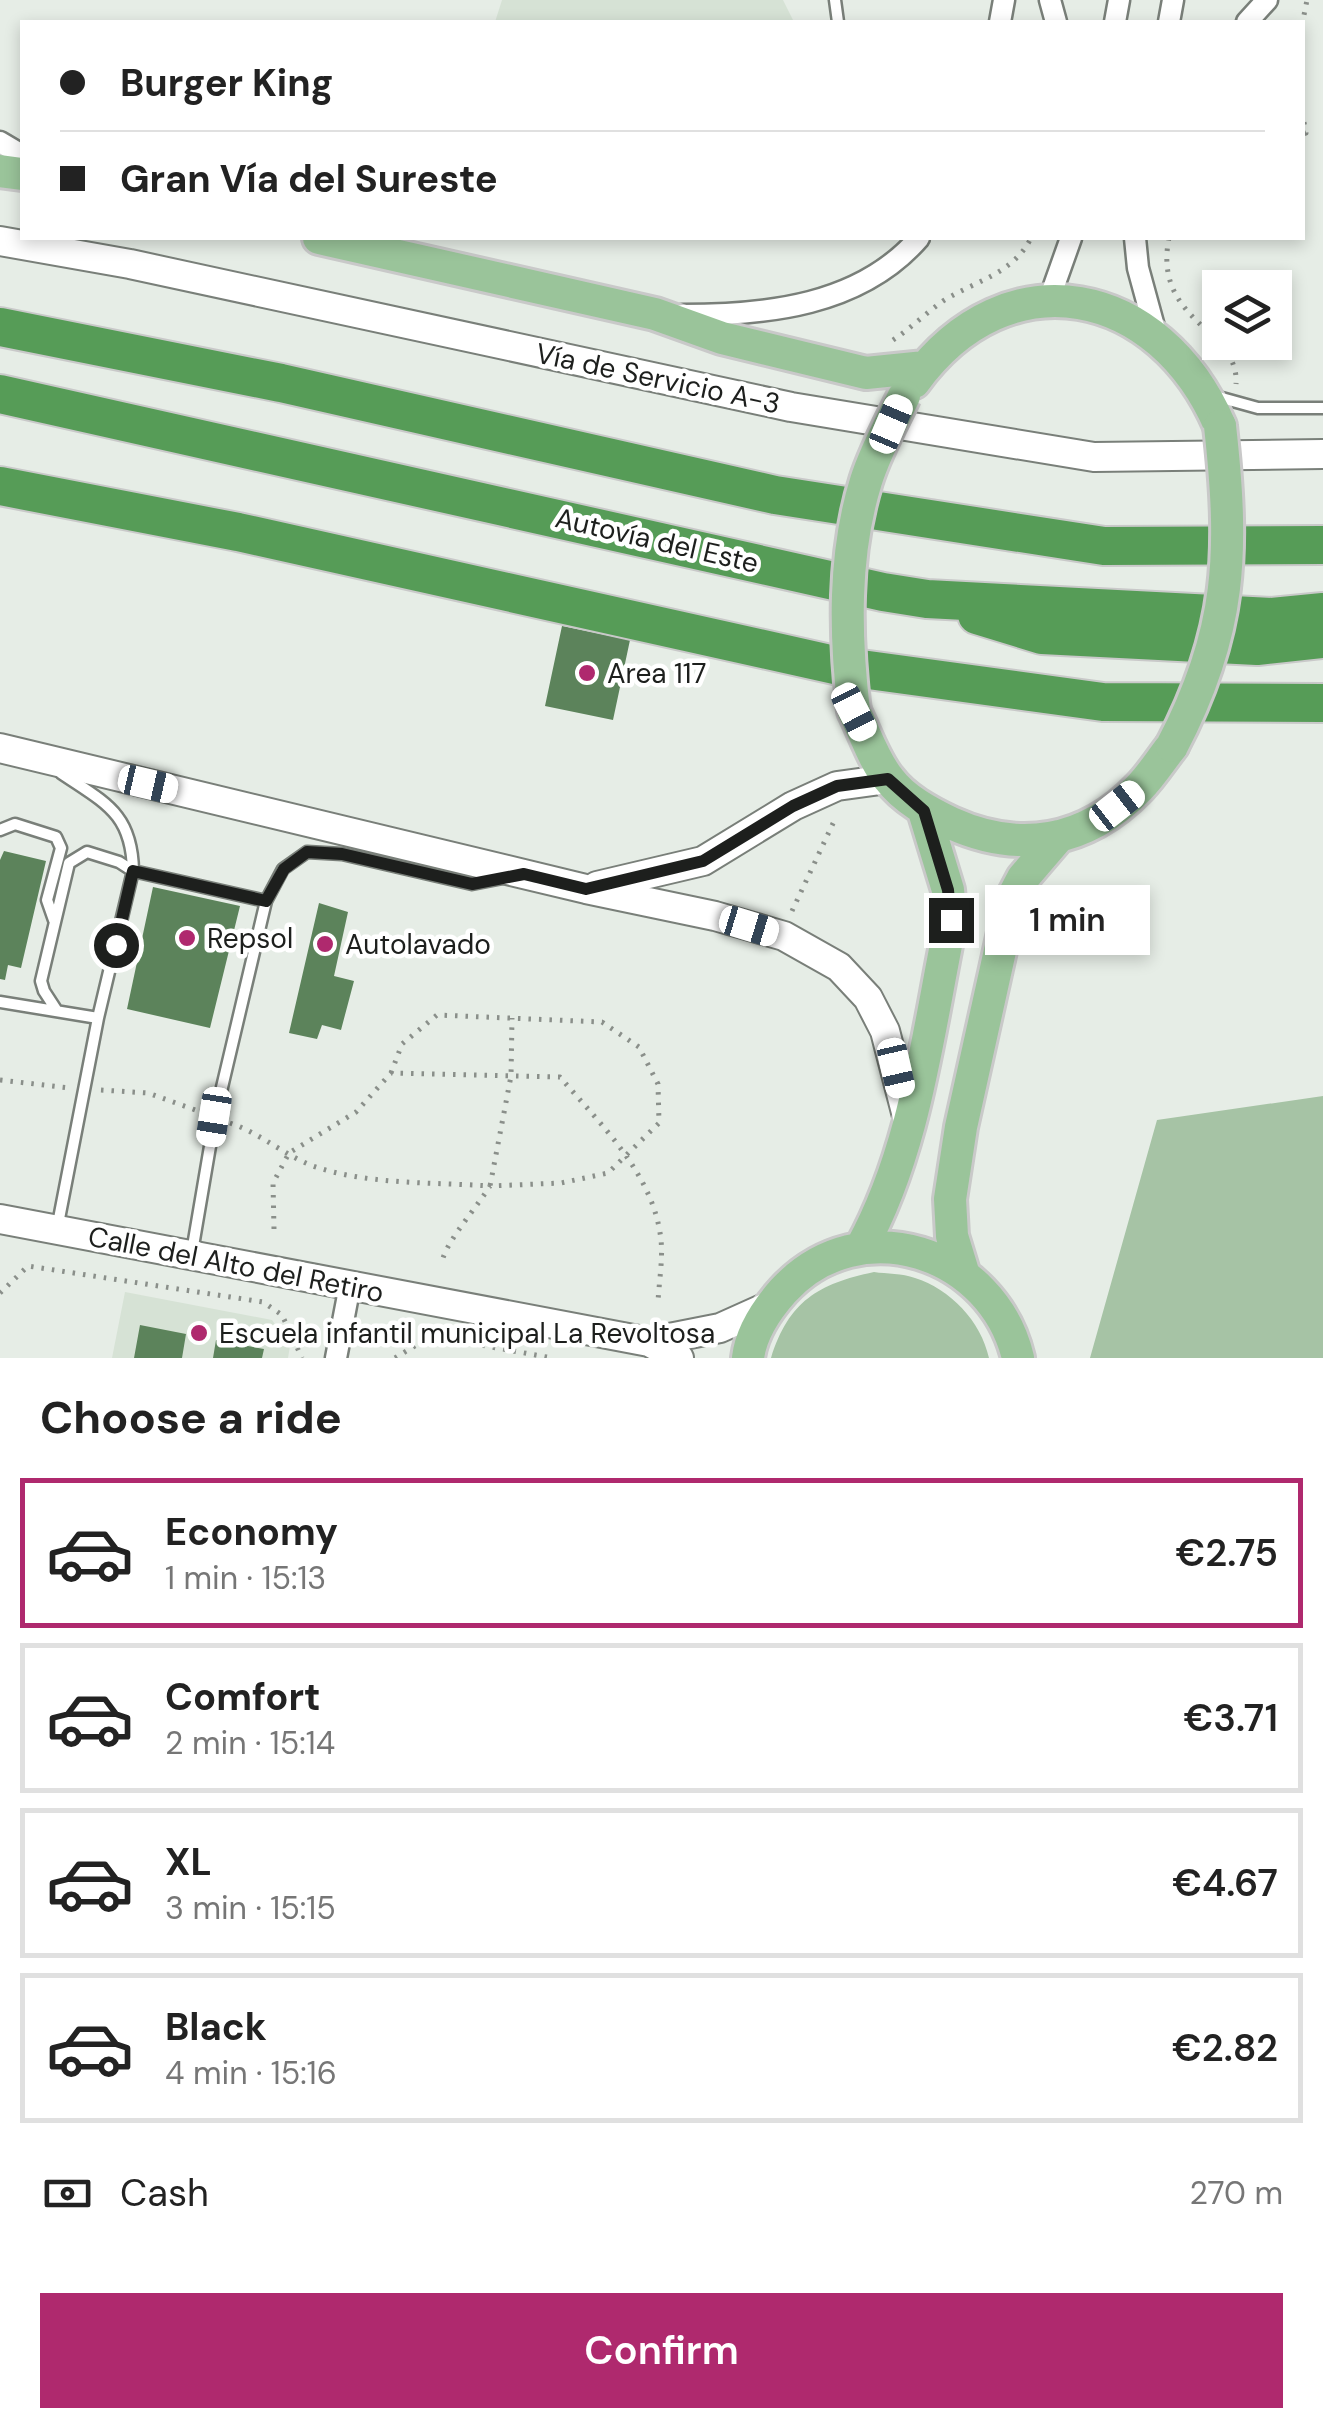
<!DOCTYPE html>
<meta charset="utf-8">
<style>
body{margin:0;font-family:"DM Sans",sans-serif;background:#f2f2f2;color:#222;height:100vh;display:flex;flex-direction:column;font-size:38px;white-space:nowrap}
*{box-sizing:border-box;margin:0}
p{font-size:32px;color:#767676}
.icon{flex:none;width:55px;height:55px;fill:none;stroke:currentColor;stroke-width:2;stroke-linecap:round;stroke-linejoin:round}
.map{position:relative;height:1358px;overflow:hidden}
.drawer{display:flex;flex-direction:column;background:#fff;flex:1}
.drawer>*{flex:none}
.banner{position:absolute;left:20px;top:20px;width:1285px;height:220px;border-radius:0px;box-shadow:0 5px 15px #0003;display:grid;align-content:center;height:220px;padding:0 40px;background:#fff}
.buttons{position:absolute;left:1202px;top:270px;display:grid;gap:20px}
.buttons a{display:grid;place-items:center;width:90px;height:90px;border-radius:0px;background:#fff;box-shadow:0 5px 15px #0003;font-size:50px}
.end{position:absolute;width:45px;height:45px;margin:-22px;border:12px solid #1d1f1d;background:#fff;box-shadow:0 0 0 5px #fff}
.from{border-radius:50%}
.bubble{position:absolute;height:70px;border-radius:0px;background:#fff;box-shadow:0 5px 15px #0003;font-size:32px;font-weight:600;line-height:70px;text-align:center}
.car{position:absolute;width:30px;height:60px;margin:-30px -15px;border-radius:12px;box-shadow:0 0 8px 2px #0007;background:linear-gradient(#fff 24%,#345 0 40%,#fff 0 76%,#345 0 86%,#fff 0)}
.banner b{display:flex;align-items:center;gap:35px;height:95px;font-size:38px}
.banner b+b{border-top:2px solid #e0e0e0}
.banner i{width:25px;height:25px;background:#222}
ul{padding:0;list-style:none}
li{display:flex;align-items:center;gap:30px;height:150px;margin:0 20px 15px;padding:0 20px;border:5px solid #e0e0e0;border-radius:0px}
li div{flex:1}
li b{display:block;font-size:38px}
li em{font-style:normal;font-weight:600}
li.selected{border-color:#af296e}
li>.icon{width:90px;height:90px;stroke-width:1.5}
h2{padding:0 40px;font-size:45px;line-height:120px}
.pay{display:flex;align-items:center;gap:25px;height:110px;padding:0 40px;font-size:38px}
.pay p{margin-inline-start:auto}
.cta{display:flex;gap:20px;margin-top:auto;padding:20px 40px}
.cta a{flex:1;height:115px;border-radius:0px;background:#af296e;color:#fff;font-size:40px;font-weight:600;line-height:115px;text-align:center}
.map>svg:first-child{display:block}
.built{fill:#d6e2d5}
.green{fill:#a6c3a5}
.building{fill:#5c835b}
.lines{fill:none;stroke-linecap:round;stroke-linejoin:round}
.lane-casing{stroke:#797f79;stroke-width:15}
.street-casing{stroke:#797f79;stroke-width:25}
.secondary-casing{stroke:#797f79;stroke-width:32}
.primary-casing{stroke:#c9c9c9;stroke-width:38}
.highway-casing{stroke:#c9c9c9;stroke-width:42}
.path{stroke:#8a8f8a;stroke-width:5;stroke-dasharray:2.5 8;stroke-linecap:butt}
.lane{stroke:#fff;stroke-width:10}
.street{stroke:#fff;stroke-width:20}
.secondary{stroke:#fff;stroke-width:28}
.primary{stroke:#9ac49a;stroke-width:32}
.highway{stroke:#569c57;stroke-width:38}
.primary-bridge-casing{stroke:#c9c9c9;stroke-width:38;stroke-linecap:butt}
.primary-bridge{stroke:#9ac49a;stroke-width:32}
.route{stroke:#1d1f1d;stroke-width:12}
.poi-dot{fill:#af296e;stroke:#fff;stroke-width:4}
.labels{text-anchor:middle;stroke-width:9;stroke-linejoin:round;paint-order:stroke}
.street-label{font-size:28px;fill:#1d1f1d;stroke:#fff}
.poi-label{font-size:28px;fill:#1d1f1d;stroke:#fff;text-anchor:start}
</style>
<div class="map">
<svg width="1323" height="1358" viewBox="0 0 1323 1358">
<rect width="100%" height="100%" fill="#e6ede6"/>
<path class="built" d="M502,0H783L794,22H495Z
M125,1292L272,1320L290,1346L288,1358H112Z"/>
<path class="green" d="M1323,1096V1358H1090L1157,1120Z
M874,1272C887,1274 902,1273 915,1278C950,1289 981,1321 989,1358H771C789,1301 818,1284 874,1272Z"/>
<path class="building" d="M562,626L630,640L613,720L545,706Z
M4,851L46,861L21,968L8,965L5,980L0,979V860Z
M153,887L240,906L210,1028L127,1009Z
M319,903L348,912L334,976L354,981L341,1030L322,1025L317,1039L289,1033Z
M140,1325L186,1334L182,1358H134Z
M216,1340L264,1349L262,1358H213Z"/>
<g class="lines">
<g class="lane-casing">
<path id="lane" d="M835,0L838,22
M1211,395L1258,408H1323
M61,773C105,803 132,813 133,871L266,901L283,869L307,852L342,854L472,884L503,878
M0,830L15,824L56,837L61,848L47,900L54,920
M0,1002L98,1018
M57,1011L44,991L41,981L69,863L87,852L119,862L133,871L98,1018L57,1229
M192,1252L215,1117L266,901"/>
</g>
<g class="street-casing">
<path id="street" d="M1050,0L1056,22
M1000,22L1004,0
M1115,22L1119,0
M1169,22L1173,0
M1247,22L1267,0
M0,142L22,155
M1135,238L1138,268L1156,334
M1049,300L1071,238
M682,315C766,315 860,306 919,238
M336,1358L350,1285"/>
</g>
<g class="secondary-casing">
<path id="secondary" d="M0,241L130,264L791,407L1094,457L1323,454
M0,748L586,889L715,916L784,936L839,967L868,998L885,1031L909,1124
M597,886L703,861L793,806L837,786L888,779
M0,1219L649,1342L679,1358
M649,1342L720,1328L769,1306"/>
</g>
<g class="primary-casing">
<path id="primary" d="M0,171L22,174
M319,238L655,314L722,338L866,373L925,367
M914,382C1008,253 1160,286 1220,426
M854,711C865,733 874,761 889,779C904,799 928,812 951,823C1019,854 1086,843 1139,788C1151,776 1161,760 1172,746
M861,1248C916,1149 928,1030 951,920L948,890L924,811
M963,1272L952,1236L950,1199L961,1127L1011,901L1023,878L1059,836
M748,1358C751,1333 767,1309 783,1291C860,1207 993,1252 1018,1358"/>
</g>
<g class="highway-casing">
<path id="highway" d="M0,327L281,383L775,495L1104,546L1323,545
M0,394L883,592L927,599L1271,617L1323,612
M0,486L238,532L839,666L1103,702L1323,703
M977,615L1042,635L1257,646L1323,639"/>
</g>
<path class="path" d="M1302,25L1307,0
M1302,112L1306,133L1302,134
M1169,238C1152,322 1240,329 1236,384
M893,340C911,328 926,313 943,301C975,281 1013,274 1031,238
M792,911L836,817
M391,1073L402,1044L437,1015L602,1022L639,1047L658,1084L659,1123L608,1173L561,1183L490,1186C477,1207 450,1237 443,1258
M0,1080L70,1088
M101,1090L148,1093L201,1112
M230,1123C260,1133 284,1155 313,1166C367,1185 433,1182 490,1186L511,1076L512,1018
M274,1229L273,1183L289,1153L356,1112L391,1073L560,1077C600,1124 654,1174 661,1240C663,1259 659,1282 658,1302
M0,1293L28,1266L263,1302L282,1315L302,1358
M395,1358L431,1336L552,1358"/>
<use href="#lane" class="lane"/>
<use href="#street" class="street"/>
<use href="#secondary" class="secondary"/>
<use href="#primary" class="primary"/>
<use href="#highway" class="highway"/>
<g class="primary-bridge-casing">
<path id="primary-bridge" d="M854,711C845,636 843,555 866,481C875,452 891,423 904,396
M1172,746C1232,632 1234,551 1220,426"/>
</g>
<use href="#primary-bridge" class="primary-bridge"/>
</g>
<g class="lines">
<path class="route" d="M116,945L133,871L266,901L284,869L307,852L342,854L472,884L524,874L586,889L703,861L793,806L837,786L888,779L924,811L948,890L951,920"/>
</g>
<g class="poi-dot">
<circle cx="587" cy="673" r="10"/>
<circle cx="187" cy="938" r="10"/>
<circle cx="325" cy="944" r="10"/>
<circle cx="199" cy="1333" r="10"/>
</g>
<g class="labels">
<g class="street-label">
<text transform="translate(658 378) rotate(12)" y="10">Vía de Servicio A-3</text>
<text transform="translate(657 540) rotate(13)" y="10">Autovía del Este</text>
<text transform="translate(236 1264) rotate(11)" y="10">Calle del Alto del Retiro</text>
</g>
<g class="poi-label">
<text x="607" y="683">Area 117</text>
<text x="207" y="948">Repsol</text>
<text x="345" y="954">Autolavado</text>
<text x="219" y="1343">Escuela infantil municipal La Revoltosa</text>
</g>
</g>
</svg>
<div class="buttons">
<a><svg class="icon" aria-label="layers" viewBox="0 0 24 24"><path d="M12 4l9 5-9 5-9-5zM3 14l9 5 9-5"/></svg></a>
</div>
<i class="end from" style="left:116px;top:945px"></i>
<i class="end" style="left:951px;top:920px"></i>
<div class="bubble" style="left:985px;top:885px;width:165px">1 min</div>
<i class="car" style="left:891px;top:424px;rotate:23deg"></i>
<i class="car" style="left:854px;top:712px;rotate:153deg"></i>
<i class="car" style="left:148px;top:784px;rotate:103deg"></i>
<i class="car" style="left:1117px;top:806px;rotate:52deg"></i>
<i class="car" style="left:749px;top:926px;rotate:107deg"></i>
<i class="car" style="left:896px;top:1068px;rotate:167deg"></i>
<i class="car" style="left:214px;top:1117px;rotate:189deg"></i>
<div class="banner">
<b><i class="from"></i>Burger King</b>
<b><i></i>Gran Vía del Sureste</b>
</div>
</div>
<section class="drawer">
<h2>Choose a ride</h2>
<ul>
<li class="selected"><svg class="icon" aria-label="car" viewBox="0 0 24 24"><path d="M5 17H2v-5l4-1 3-4h7l3 4 3 1v5h-3M9 17h6M6 11h13"/><circle cx="7" cy="17" r="2"/><circle cx="17" cy="17" r="2"/></svg><div><b>Economy</b><p>1 min · 15:13</p></div><em>€2.75</em></li>
<li><svg class="icon" aria-label="car" viewBox="0 0 24 24"><path d="M5 17H2v-5l4-1 3-4h7l3 4 3 1v5h-3M9 17h6M6 11h13"/><circle cx="7" cy="17" r="2"/><circle cx="17" cy="17" r="2"/></svg><div><b>Comfort</b><p>2 min · 15:14</p></div><em>€3.71</em></li>
<li><svg class="icon" aria-label="car" viewBox="0 0 24 24"><path d="M5 17H2v-5l4-1 3-4h7l3 4 3 1v5h-3M9 17h6M6 11h13"/><circle cx="7" cy="17" r="2"/><circle cx="17" cy="17" r="2"/></svg><div><b>XL</b><p>3 min · 15:15</p></div><em>€4.67</em></li>
<li><svg class="icon" aria-label="car" viewBox="0 0 24 24"><path d="M5 17H2v-5l4-1 3-4h7l3 4 3 1v5h-3M9 17h6M6 11h13"/><circle cx="7" cy="17" r="2"/><circle cx="17" cy="17" r="2"/></svg><div><b>Black</b><p>4 min · 15:16</p></div><em>€2.82</em></li>
</ul>
<div class="pay"><svg class="icon" aria-label="cash" viewBox="0 0 24 24"><path d="M3 7h18v10H3z"/><circle cx="12" cy="12" r="2"/></svg>Cash<p>270 m</p></div>
<div class="cta"><a>Confirm</a></div>
</section>
